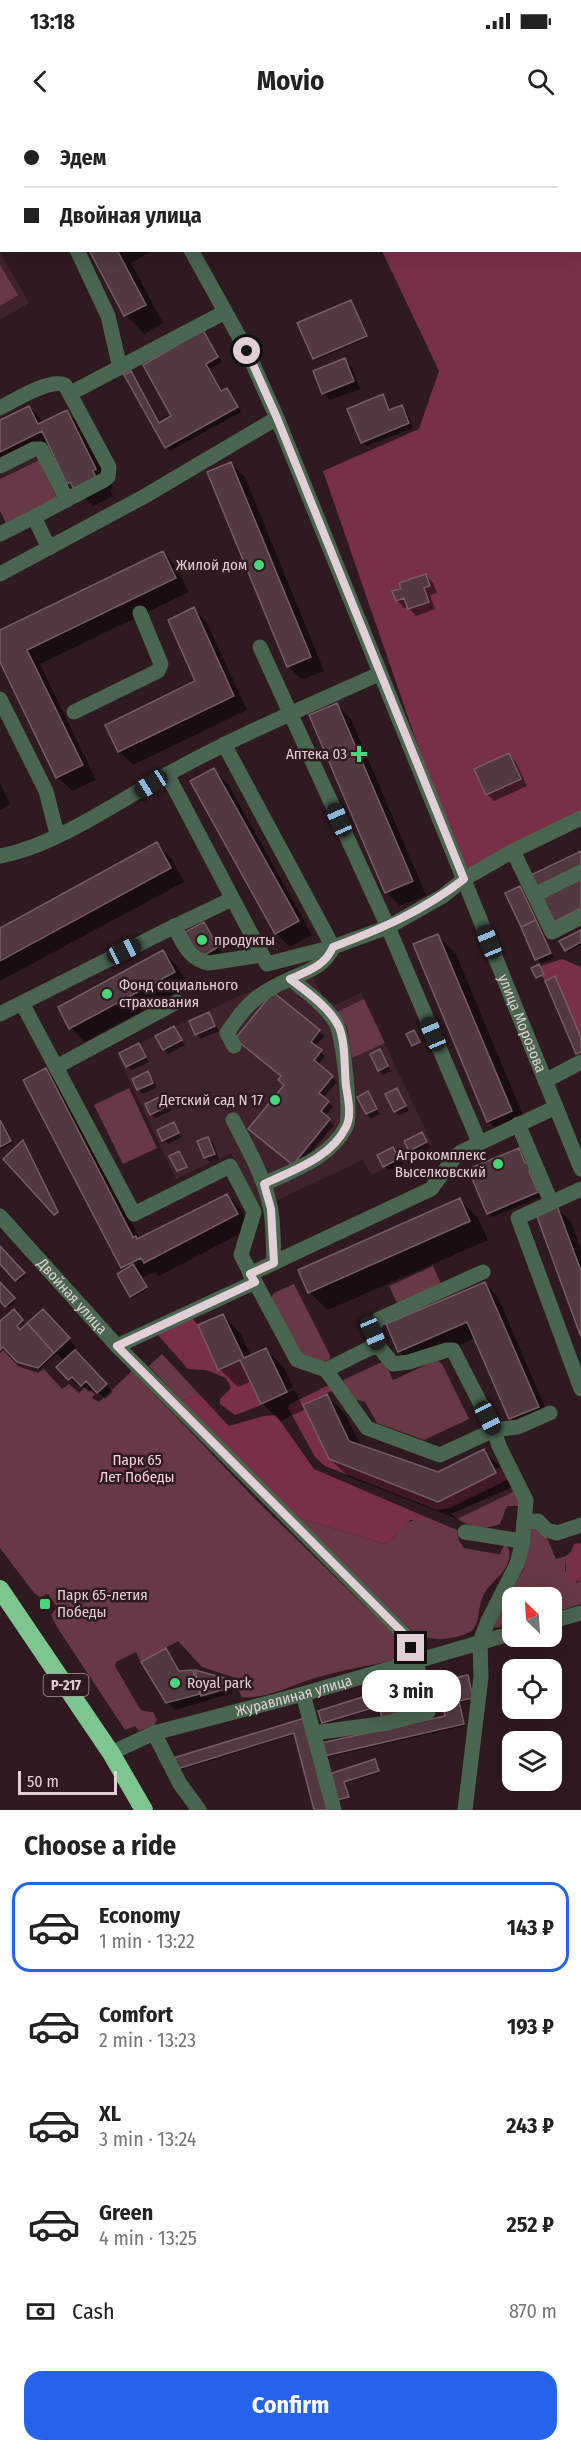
<!DOCTYPE html>
<meta charset="utf-8">
<style>
body{margin:0;font-family:"Fira Sans Condensed",sans-serif;background:#f2f2f2;color:#222;height:100vh;display:flex;flex-direction:column;font-size:22px;white-space:nowrap}
*{box-sizing:border-box;margin:0}
p{font-size:20px;color:#767676}
.icon{flex:none;width:33px;height:33px;fill:none;stroke:currentColor;stroke-width:2;stroke-linecap:round;stroke-linejoin:round}
.map{position:relative;height:1690px;overflow:hidden}
.panel{display:flex;flex-direction:column;background:#fff;flex:1}
.panel>*{flex:none}
.hud{position:absolute;left:0px;top:0px;width:582px;height:132px;box-shadow:0 6px 24px #0002;display:grid;align-content:center;height:132px;padding:0 24px;background:#fff}
.needle{width:39px;rotate:335deg}
.controls{position:absolute;left:502px;top:1467px;display:grid;gap:12px}
.controls a{display:grid;place-items:center;width:60px;height:60px;border-radius:12px;background:#fff;box-shadow:0 6px 24px #0002;font-size:30px}
.scale{position:absolute;left:18px;bottom:15px;width:99px;box-sizing:border-box;padding-left:6px;border:3px solid #e0d0d4;border-top:0;font-size:16px;line-height:21px;white-space:nowrap;color:#e0d0d4;-webkit-text-stroke:4px #2f1a1f;paint-order:stroke}
.end{position:absolute;width:27px;height:27px;margin:-14px;border:8px solid #e0d0d4;background:#111;box-shadow:0 0 0 3px #111}
.from{border-radius:50%}
.bubble{position:absolute;height:42px;border-radius:18px;background:#fff;box-shadow:0 6px 24px #0002;font-size:20px;font-weight:700;line-height:42px;text-align:center}
.car{position:absolute;width:18px;height:36px;margin:-18px -9px;border-radius:8px;box-shadow:0 0 4px 2px #0007;background:linear-gradient(#222 24%,#8ab4d8 0 40%,#222 0 76%,#8ab4d8 0 86%,#222 0)}
.hud b{display:flex;align-items:center;gap:21px;height:57px;font-size:22px}
.hud b+b{border-top:2px solid #e0e0e0}
.hud i{width:15px;height:15px;background:#222}
ul{padding:0;list-style:none}
li{display:flex;align-items:center;gap:18px;height:90px;margin:0 12px 9px;padding:0 12px;border:3px solid transparent;border-radius:18px}
li div{flex:1}
li b{display:block;font-size:22px}
li em{font-style:normal;font-weight:700}
li.current{border-color:#2563eb}
li>.icon{width:54px;height:54px;stroke-width:1.5}
h2{padding:0 24px;font-size:27px;line-height:72px}
.pay{display:flex;align-items:center;gap:15px;height:66px;padding:0 24px;font-size:22px}
.pay p{margin-inline-start:auto}
.primary-button{display:flex;gap:12px;margin-top:auto;padding:12px 24px}
.primary-button a{flex:1;height:69px;border-radius:18px;background:#2563eb;color:#fff;font-size:24px;font-weight:700;line-height:69px;text-align:center}
.status{display:flex;justify-content:space-between;align-items:center;height:42px;padding:0 30px;background:#fff;direction:ltr}
.status svg{height:16px;fill:currentColor}
header{display:flex;justify-content:space-between;align-items:center;height:78px;padding:0 24px;background:#fff;font-size:27px;font-weight:700}
.map>svg:first-child{display:block}
.built{fill:#3f232b}
.green{fill:#683945}
.forest{fill:#793047}
.shadow{fill:#0007;fill-rule:evenodd}
.building{fill:#51393f;stroke:#775d63;stroke-width:1.5}
.lines{fill:none;stroke-linecap:round;stroke-linejoin:round}
.minor{stroke:#4a6550;stroke-width:15}
.highway{stroke:#7dc591;stroke-width:18}
.route{stroke:#e0d0d4;stroke-width:8}
.poi-dot{fill:#44d77b;stroke:#2f1a1f;stroke-width:2}
.labels{text-anchor:middle;stroke-width:5;stroke-linejoin:round;paint-order:stroke}
.shield{fill:#2f1a1f;stroke:#ab999e;stroke-width:1.5}
.shield-label{font-size:14px;font-weight:bold;fill:#e0d0d4}
.poi-label{font-size:15px;fill:#e0d0d4;stroke:#2f1a1f;text-anchor:end}
.street-label{font-size:15px;fill:#e0d0d4;stroke:#2f1a1f}
.park-label{font-size:15px;fill:#fdced9;stroke:#2f1a1f}
</style>
<div class="status"><b>13:18</b><svg viewBox="0 0 49 12"><path d="M0 12V9h3v3zM5 12V6h3v6zM10 12V3h3v9zM15 12V0h3v12zM26 1h20v11H26zM47 4h2v5h-2z"/></svg></div>
<header><svg class="icon" aria-label="back" viewBox="0 0 24 24"><path d="M15 5l-7 7 7 7"/></svg>Movio<svg class="icon" aria-label="search" viewBox="0 0 24 24"><circle cx="10" cy="10" r="6"/><path d="M15 15l6 6"/></svg></header>
<div class="map">
<svg width="581" height="1690" viewBox="0 0 581 1690">
<rect width="100%" height="100%" fill="#2f1a1f"/>
<path class="built" d="M0,132L29,183L0,200Z
M307,844L324,880L336,885L361,873L433,1026L371,1055L363,1040L258,1089L231,1033L176,1059L117,934Z"/>
<path class="green" d="M0,145L18,175L0,186Z
M36,335L57,378L6,403L0,391V353Z
M364,879L385,923L352,938L347,907L337,892Z
M129,968L157,1028L123,1044L94,985Z
M433,1146L441,1164L397,1183L389,1166Z
M294,1164L330,1235V1239C321,1245 313,1240 304,1238L270,1179L274,1173Z
M2,1229L18,1246L38,1253L44,1249L62,1269L69,1264L79,1273L85,1267L95,1274L92,1278L99,1282L132,1251L259,1383L394,1514C401,1523 405,1530 396,1540C367,1546 337,1551 309,1560C287,1567 266,1579 242,1577L236,1565L245,1561L202,1547L178,1521L141,1542L136,1532L116,1542L115,1546L140,1589L143,1591L153,1592L157,1600L154,1605L139,1611L135,1606L125,1610L57,1507L51,1495L57,1487L48,1474L40,1477L34,1473L0,1428V1231Z
M162,1234L199,1274L182,1281L149,1246Z
M437,1240L442,1244L469,1299L424,1320L377,1303L365,1282L353,1279L343,1260L384,1241L393,1260Z
M515,1366L519,1377V1386H507L500,1404C480,1412 467,1406 451,1394Z
M296,1397L384,1424L394,1418C399,1403 412,1399 426,1399V1397L457,1410L459,1421L464,1428L497,1434H500L504,1425H507C518,1447 490,1461 484,1474C477,1487 481,1500 472,1511C451,1521 430,1523 411,1510Z
M531,1405L546,1416L556,1439L566,1436L565,1451L577,1463L581,1460V1484L552,1493V1478H513V1503L496,1508L493,1505L524,1448Z"/>
<path class="forest" d="M308,0H581V701L464,759L323,351L419,309L439,251L382,131L580,130V2Z
M562,839L581,847V918L554,857L545,861L541,855L544,854L541,846Z
M193,1199L198,1205L218,1250L240,1240L261,1284L259,1286L235,1295L220,1284V1279L231,1268L226,1258L206,1250L188,1249L158,1215L159,1212Z
M327,1266L333,1270L303,1285L329,1339L437,1381L496,1353L494,1349L503,1347L509,1356L507,1360L450,1388L437,1390L325,1346L315,1337L288,1288L290,1284Z
M199,1274L229,1306L264,1296L276,1295L314,1349L426,1397V1399L424,1401L410,1400L396,1413L394,1418L384,1424L296,1397L182,1281Z
M581,1423V1460L573,1463L566,1456V1436L571,1432L574,1424Z"/>
<path class="shadow" d="M0,0H53L2,2V10Z
M91,130H153L131,143L163,203L144,214L126,195Z
M351,181L367,218L316,240L314,238Z
M203,212L222,242L210,249L223,272L227,270L232,274L241,292L170,331L166,327L130,253L161,304L173,296Z
M344,240L352,247L360,269L330,280L323,273Z
M383,276L391,291L401,287L406,291L413,308L367,326L362,322Z
M29,287L44,303L67,292L85,310L113,368L110,370L113,376L93,386L69,363L54,333L0,359V302Z
M231,344L245,357L324,551L302,560L288,546Z
M163,433L176,446L189,472L40,544L96,660L72,671L58,657L0,539V511Z
M426,455L433,463L437,473L430,475L435,489L416,496L408,487L404,488L397,480Z
M194,489L207,503L247,590L133,645L120,632L107,605L197,562Z
M337,585L351,599L426,775L400,786L386,772Z
M509,635L516,642L527,666L494,681L487,674Z
M214,650L228,664L312,815L290,827L276,813Z
M0,663L10,684L0,690Z
M157,724L171,738L184,762L0,861V810Z
M520,768L525,773L554,838L541,843L537,839Z
M203,804L222,832L206,842Z
M581,812V825L568,832L566,830Z
M438,816L456,834L529,1010L506,1019L488,1001Z
M163,832L177,846L188,866L84,922L71,908Z
M273,874L324,916L315,927L325,936L318,945L337,962L323,978L333,987L325,996L334,1005L298,1048L255,1013L285,965Z
M209,894L219,911L201,919L197,914Z
M174,908L185,925L168,934L164,929Z
M139,925L149,942L132,950L127,946Z
M380,931L391,951L383,955L379,950Z
M45,950L59,963L140,1119L227,1075L241,1089L251,1108L159,1156L155,1152L141,1158L147,1169L133,1178L126,1150Z
M148,953L157,967L143,974L138,969Z
M397,970L409,991L399,995L395,991Z
M368,973L380,994L371,998L367,994Z
M162,977L172,990L156,998L151,994Z
M0,1001L12,1023L2,1029L0,1027Z
M173,1004L182,1017L168,1024L164,1020Z
M422,1013L431,1027L415,1035L411,1030Z
M208,1019L213,1023L219,1039L210,1042L206,1038L199,1022Z
M393,1029L403,1044L389,1050L384,1046Z
M518,1030L523,1034L541,1077L493,1097L488,1093Z
M460,1080L478,1098L488,1120L328,1190L309,1172Z
M557,1088L571,1102L581,1130V1212Z
M0,1128L25,1156L18,1162L0,1142Z
M485,1163L498,1177L551,1301L524,1312L510,1298L476,1218L413,1245L399,1231Z
M0,1164L15,1181L8,1188L0,1179Z
M14,1191L24,1202L17,1208L20,1212L50,1198L76,1227L63,1239L57,1234L40,1249L20,1243L6,1228L0,1233V1203Z
M223,1195L241,1214L251,1236L266,1229L284,1248L304,1290L280,1301L262,1283L252,1261L238,1267L220,1249ZM293,1267L294,1270L268,1282V1279Z
M75,1232L113,1272L105,1279L94,1267L89,1272L80,1263L77,1266L59,1247Z
M327,1275L345,1294L361,1326L438,1353L484,1331L502,1349L513,1372L457,1399L349,1357L330,1339Z
M165,1530L181,1552L192,1551L199,1558L224,1559L229,1564L204,1574V1577L231,1569L232,1573L175,1590L167,1582Z
M439,1557L442,1562L467,1557L469,1558L474,1579L460,1583L465,1606L327,1637L325,1635L446,1597L448,1591L445,1577L430,1580Z
M410,1564L415,1576L410,1578L414,1590L381,1587L325,1604L323,1602Z
M306,1601L315,1690L296,1614L180,1650L178,1648Z
M375,1641L380,1653L345,1663L350,1678L341,1681L331,1655Z"/>
<path class="building" d="M89,130H117L146,185L124,196Z
M351,180L367,216L313,239L297,203Z
M203,210L218,237L206,244L221,271L227,268L238,287L165,328L124,255L131,251L159,303L171,296L143,245Z
M345,238L354,261L322,274L313,251Z
M383,274L389,290L402,285L409,303L361,323L347,289Z
M29,286L38,304L67,290L96,349L93,351L96,358L74,369L70,362L67,364L42,311L0,332V300Z
M231,342L311,537L287,547L207,352Z
M163,431L176,458L27,530L83,645L56,658L0,542V510Z
M426,454L430,466L424,468L429,482L408,489L404,478L396,481L392,471L401,469L399,463Z
M194,487L234,576L118,632L105,605L195,561L168,500Z
M337,583L413,761L385,773L309,595Z
M509,633L521,659L486,675L474,649Z
M214,648L299,801L275,814L190,661Z
M157,722L171,748L0,841V808Z
M581,731V746L537,767L531,755Z
M581,759V788L554,802L543,778Z
M520,766L536,800L521,807L505,773Z
M536,800L551,833L535,840L521,807Z
M204,802L218,827L200,838L185,812Z
M581,810V822L565,831L559,821Z
M438,814L512,991L487,1002L413,824Z
M163,830L175,852L69,909L58,887Z
M539,844L544,854L536,858L531,848Z
M555,856L581,918V932L576,934L545,861Z
M273,872L320,910L311,922L322,930L314,940L333,956L319,973L329,981L321,991L330,999L293,1045L248,1009L284,965L278,960L281,956L235,919Z
M209,892L215,906L195,915L189,901Z
M174,906L182,920L163,930L155,916Z
M414,910L420,922L412,926L406,914Z
M139,923L146,937L126,947L119,933Z
M380,929L388,946L378,951L370,934Z
M46,948L133,1117L136,1116L137,1119L227,1074L238,1094L144,1143L141,1138L121,1148L23,960Z
M148,951L153,963L137,970L132,959Z
M397,968L406,986L394,992L385,974Z
M368,971L377,989L366,994L357,977Z
M163,975L168,986L150,995L145,984Z
M0,1000L11,1021L0,1027Z
M174,1002L179,1013L162,1021L157,1010Z
M422,1012L427,1022L409,1031L404,1021Z
M208,1017L215,1034L204,1038L197,1021Z
M23,1020L58,1092L54,1095L3,1039Z
M393,1027L399,1039L383,1047L377,1035Z
M519,1028L525,1043L530,1041L533,1049L529,1051L538,1072L487,1094L468,1049Z
M179,1031L187,1047L177,1051L169,1036Z
M460,1078L470,1101L308,1173L298,1150Z
M557,1086L581,1151V1217L536,1094Z
M0,1126L25,1153L15,1161L0,1144Z
M133,1144L147,1167L130,1177L117,1154Z
M0,1162L15,1178L5,1187L0,1181Z
M485,1162L539,1287L509,1299L467,1202L398,1232L386,1204Z
M14,1189L23,1200L17,1206L20,1210L27,1203L54,1233L38,1248L17,1242L3,1227L0,1230V1201Z
M43,1189L70,1218L54,1233L27,1203Z
M223,1194L244,1238L266,1228L287,1272L261,1284L240,1240L218,1250L198,1205Z
M75,1230L107,1264L97,1273L86,1261L81,1266L72,1257L68,1260L56,1247Z
M327,1274L349,1321L438,1352L484,1329L496,1353L438,1382L329,1339L303,1285Z
M166,1528L179,1551L193,1550L200,1574L166,1583L141,1542Z
M195,1550L225,1558L228,1568L201,1576Z
M440,1555L441,1561L468,1555L473,1578L459,1581L464,1604L324,1636L321,1623L445,1596L444,1591L446,1590L443,1575L426,1579L422,1559Z
M410,1562L414,1575L409,1576L413,1589L382,1598L379,1586L322,1603L318,1591Z
M305,1598L328,1690H314L294,1613L177,1649L173,1638Z
M375,1639L379,1651L344,1662L349,1677L337,1680L329,1654Z"/>
<g class="lines">
<g class="minor">
<path d="M120,0L121,2"/>
<path d="M158,0L159,2"/>
<path d="M235,2L237,0"/>
<path d="M77,130L108,196L120,248"/>
<path id="s1" d="M191,130L247,231L277,298L581,1049"/>
<path d="M71,273L225,192"/>
<path d="M0,288C15,280 50,258 65,265L109,347L108,357L104,360L34,397"/>
<path d="M0,346L34,329H41L67,380"/>
<path d="M0,414L34,397L49,428"/>
<path d="M0,454L145,376L277,298"/>
<path d="M260,527L388,807L479,1022"/>
<path d="M0,579L46,671L57,714"/>
<path d="M74,592L158,551L161,544L140,493"/>
<path d="M224,624L333,827C325,846 308,851 290,859C306,871 326,886 336,903C343,915 352,996 346,1007C330,1038 293,1050 264,1064"/>
<path d="M167,654L267,844L333,827L388,807L443,776L464,759L513,731L581,698"/>
<path d="M513,731L552,812L581,797"/>
<path d="M0,736C56,726 118,681 168,654C236,616 308,586 379,554"/>
<path d="M534,775L581,752"/>
<path d="M174,806C183,823 189,840 209,843L262,835"/>
<path d="M22,883L134,1094L230,1046L254,1092L241,1135L255,1162L117,1226"/>
<path d="M0,894L165,811L232,779"/>
<path d="M234,926L227,913C246,884 258,873 290,859"/>
<path d="M56,947L177,882"/>
<path d="M545,961L581,942"/>
<path d="M233,1000C247,1027 264,1056 270,1086C274,1104 273,1124 274,1143"/>
<path d="M518,1004L551,1082"/>
<path d="M581,1069L518,1098L581,1269"/>
<path id="s2" d="M0,1096L117,1226L406,1516L416,1541L428,1592L388,1603L313,1613"/>
<path d="M250,1154L431,1069L455,1037L461,1032L556,987"/>
<path d="M255,1162L297,1240L326,1250L367,1308L440,1335L494,1310L499,1326L526,1380L522,1425L517,1444L488,1501L480,1522L481,1557L465,1690"/>
<path d="M379,1227L372,1208L379,1199L483,1152"/>
<path d="M326,1250L370,1228L379,1227L393,1244L409,1242L447,1230H453L494,1310L518,1307L550,1293"/>
<path d="M524,1402L538,1401L547,1410L557,1413L581,1405"/>
<path d="M465,1412L522,1421"/>
<path d="M552,1501L581,1493"/>
<path d="M303,1574L334,1690"/>
<path d="M154,1613L180,1664L199,1690"/>
<path id="s3" d="M111,1633L154,1613L303,1574L513,1513"/>
</g>
<path class="highway" d="M0,1469L111,1633L144,1690"/>
</g>
<g class="lines">
<path class="route" d="M247,231L277,298L464,759C423,791 381,809 333,827C325,846 308,851 290,859C306,871 330,888 339,907C346,924 344,948 346,966C348,978 352,996 346,1007C331,1038 293,1050 264,1064L271,1089L274,1143L250,1154L255,1162L117,1226L406,1516L411,1528"/>
</g>
<g class="poi-dot">
<circle cx="259" cy="445" r="6"/>
<path d="M356 625h6v6h6v6h-6v6h-6v-6h-6v-6h6z"/>
<circle cx="202" cy="820" r="6"/>
<circle cx="107" cy="874" r="6"/>
<circle cx="275" cy="980" r="6"/>
<circle cx="498" cy="1044" r="6"/>
<rect x="39" y="1478" width="12" height="12" rx="3"/>
<circle cx="175" cy="1563" r="6"/>
</g>
<g class="labels">
<rect class="shield" x="43.5" y="1554" width="45" height="22" rx="4.5"/>
<g class="shield-label">
<text x="66" y="1570">Р-217</text>
</g>
<g class="poi-label">
<text x="247" y="450">Жилой дом</text>
<text x="347" y="639">Аптека 03</text>
<text x="214" y="825" text-anchor="start">продукты</text>
<text x="119" y="870" text-anchor="start">Фонд социального<tspan x="119" dy="17">страхования</tspan></text>
<text x="263" y="985">Детский сад N 17</text>
<text x="486" y="1040">Агрокомплекс<tspan x="486" dy="17">Выселковский</tspan></text>
<text x="57" y="1480" text-anchor="start">Парк 65-летия<tspan x="57" dy="17">Победы</tspan></text>
<text x="187" y="1568" text-anchor="start">Royal park</text>
</g>
<g class="street-label">
<text dy="5" stroke="none"><textPath href="#s1" startOffset="842">улица Морозова</textPath></text>
<text dy="5" stroke="none"><textPath href="#s2" startOffset="108">Двойная улица</textPath></text>
<text dy="5" stroke="none"><textPath href="#s3" startOffset="192">Журавлиная улица</textPath></text>
</g>
<g class="park-label">
<text x="137" y="1345">Парк 65<tspan x="137" dy="17">Лет Победы</tspan></text>
</g>
</g>
</svg>
<div class="controls">
<a><svg class="needle" viewBox="-14 -14 28 28"><path d="M0-13l5 13h-10z" fill="#e53935"/><path d="M0 13l5-13h-10z" fill="#767676"/></svg></a>
<a><svg class="icon" aria-label="locate" viewBox="0 0 24 24"><circle cx="12" cy="12" r="6"/><path d="M12 2v4M12 18v4M2 12h4M18 12h4"/></svg></a>
<a><svg class="icon" aria-label="layers" viewBox="0 0 24 24"><path d="M12 4l9 5-9 5-9-5zM3 14l9 5 9-5"/></svg></a>
</div>
<div class="scale">50 m</div>
<i class="end from" style="left:247px;top:231px"></i>
<i class="end" style="left:411px;top:1528px"></i>
<div class="bubble" style="left:362px;top:1550px;width:99px">3 min</div>
<i class="car" style="left:151px;top:664px;rotate:238deg"></i>
<i class="car" style="left:339px;top:700px;rotate:336deg"></i>
<i class="car" style="left:489px;top:822px;rotate:338deg"></i>
<i class="car" style="left:124px;top:831px;rotate:63deg"></i>
<i class="car" style="left:433px;top:914px;rotate:337deg"></i>
<i class="car" style="left:373px;top:1213px;rotate:157deg"></i>
<i class="car" style="left:488px;top:1298px;rotate:153deg"></i>
<div class="hud">
<b><i class="from"></i>Эдем</b>
<b><i></i>Двойная улица</b>
</div>
</div>
<section class="panel">
<h2>Choose a ride</h2>
<ul>
<li class="current"><svg class="icon" aria-label="car" viewBox="0 0 24 24"><path d="M5 17H2v-5l4-1 3-4h7l3 4 3 1v5h-3M9 17h6M6 11h13"/><circle cx="7" cy="17" r="2"/><circle cx="17" cy="17" r="2"/></svg><div><b>Economy</b><p>1 min · 13:22</p></div><em>143 ₽</em></li>
<li><svg class="icon" aria-label="car" viewBox="0 0 24 24"><path d="M5 17H2v-5l4-1 3-4h7l3 4 3 1v5h-3M9 17h6M6 11h13"/><circle cx="7" cy="17" r="2"/><circle cx="17" cy="17" r="2"/></svg><div><b>Comfort</b><p>2 min · 13:23</p></div><em>193 ₽</em></li>
<li><svg class="icon" aria-label="car" viewBox="0 0 24 24"><path d="M5 17H2v-5l4-1 3-4h7l3 4 3 1v5h-3M9 17h6M6 11h13"/><circle cx="7" cy="17" r="2"/><circle cx="17" cy="17" r="2"/></svg><div><b>XL</b><p>3 min · 13:24</p></div><em>243 ₽</em></li>
<li><svg class="icon" aria-label="car" viewBox="0 0 24 24"><path d="M5 17H2v-5l4-1 3-4h7l3 4 3 1v5h-3M9 17h6M6 11h13"/><circle cx="7" cy="17" r="2"/><circle cx="17" cy="17" r="2"/></svg><div><b>Green</b><p>4 min · 13:25</p></div><em>252 ₽</em></li>
</ul>
<div class="pay"><svg class="icon" aria-label="cash" viewBox="0 0 24 24"><path d="M3 7h18v10H3z"/><circle cx="12" cy="12" r="2"/></svg>Cash<p>870 m</p></div>
<div class="primary-button"><a>Confirm</a></div>
</section>
